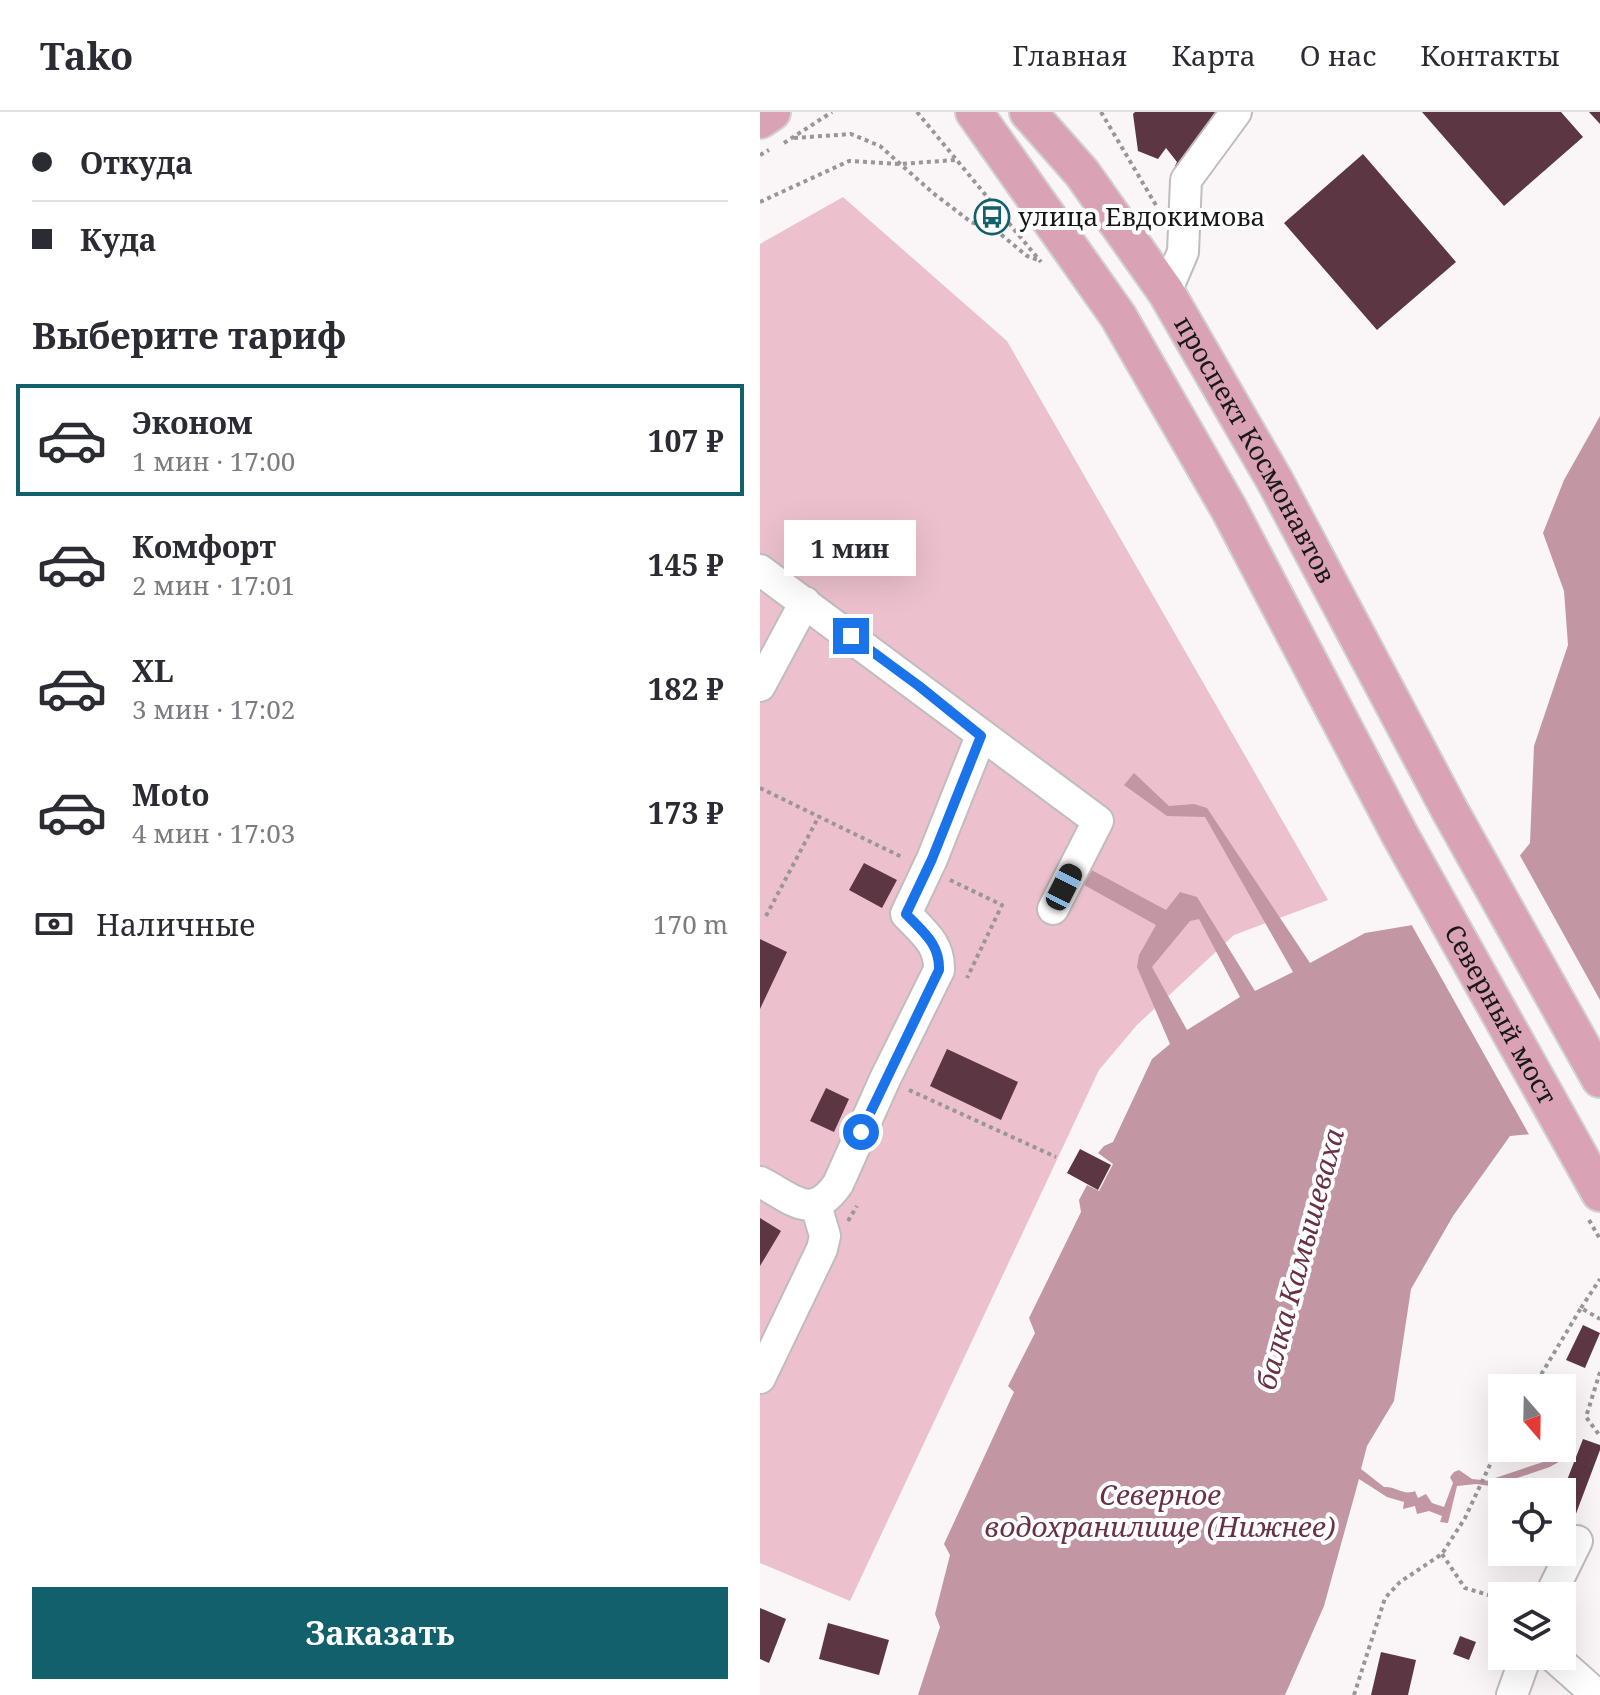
<!DOCTYPE html>
<html lang="ru">
<meta charset="utf-8">
<style>
body{margin:0;font-family:"Noto Serif",serif;background:#f2f2f3;color:#2b2b33;height:100vh;display:flex;flex-direction:column;font-size:30px;white-space:nowrap}
*{box-sizing:border-box;margin:0}
p{font-size:26px;color:#7c7c81}
.icon{flex:none;width:44px;height:44px;fill:none;stroke:currentColor;stroke-width:2;stroke-linecap:round;stroke-linejoin:round}
.map{position:relative;flex:1;overflow:hidden}
.panel{display:flex;flex-direction:column;background:#fff;width:760px}
.panel>*{flex:none}
.hud{display:grid;align-content:center;height:176px;padding:0 32px;background:#fff}
.needle{width:52px;rotate:160deg}
.controls{position:absolute;left:728px;top:1262px;display:grid;gap:16px}
.controls a{display:grid;place-items:center;width:88px;height:88px;border-radius:0px;background:#fff;box-shadow:0 8px 32px #0002;font-size:40px}
.end{position:absolute;width:36px;height:36px;margin:-18px;border:10px solid #1a73e8;background:#fff;box-shadow:0 0 0 4px #fff}
.from{border-radius:50%}
.bubble{position:absolute;height:56px;border-radius:0px;background:#fff;box-shadow:0 8px 32px #0002;font-size:26px;font-weight:700;line-height:56px;text-align:center}
.car{position:absolute;width:24px;height:48px;margin:-24px -12px;border-radius:10px;box-shadow:0 0 6px 2px #0007;background:linear-gradient(#222 24%,#8ab4d8 0 40%,#222 0 76%,#8ab4d8 0 86%,#222 0)}
.hud b{display:flex;align-items:center;gap:28px;height:76px;font-size:30px}
.hud b+b{border-top:2px solid #e1e1e2}
.hud i{width:20px;height:20px;background:#2b2b33}
ul{padding:0;list-style:none}
li{display:flex;align-items:center;gap:24px;height:112px;margin:0 16px 12px;padding:0 16px;border:4px solid transparent;border-radius:0px}
li div{flex:1}
li b{display:block;font-size:30px}
li em{font-style:normal;font-weight:700}
li.active{border-color:#12606b}
li>.icon{width:72px;height:72px;stroke-width:1.5}
h2{padding:0 32px;font-size:36px;line-height:96px}
.pay{display:flex;align-items:center;gap:20px;height:88px;padding:0 32px;font-size:30px}
.pay p{margin-inline-start:auto}
.cta{display:flex;gap:16px;margin-top:auto;padding:16px 32px}
.cta a{flex:1;height:92px;border-radius:0px;background:#12606b;color:#fff;font-size:32px;font-weight:700;line-height:92px;text-align:center}
header{display:flex;align-items:center;gap:48px;box-sizing:border-box;height:112px;padding:0 40px;background:#fff;border-bottom:2px solid #e1e1e2}
header strong{font-size:38px}
nav{display:flex;gap:44px;margin-inline-start:auto;font-size:28px}
main{display:flex;flex:1;min-height:0}
.map>svg:first-child{display:block}
.green{fill:#ecc1cd}
.water{fill:#c296a3;fill-rule:evenodd}
.pier{fill:#faf5f7}
.lines{fill:none;stroke-linecap:round;stroke-linejoin:round}
.stream{stroke:#c296a3;stroke-width:7}
.building{fill:#5c3743}
.minor-casing{stroke:#c1bcbe;stroke-width:34}
.major-casing{stroke:#d1d1d1;stroke-width:40}
.path{stroke:#999697;stroke-width:4;stroke-dasharray:4 4;stroke-linecap:butt}
.minor{stroke:#fff;stroke-width:30}
.major{stroke:#daa2b5;stroke-width:36}
.route{stroke:#1a73e8;stroke-width:10}
.labels{text-anchor:middle;stroke-width:8;stroke-linejoin:round;paint-order:stroke}
.poi-label{font-size:26px;fill:#191818;stroke:#fff;text-anchor:start}
.street-label{font-size:26px;fill:#191818;stroke:#fff}
.water-label{font-size:28px;font-style:italic;fill:#6a3145;stroke:#fff}
</style>
<header>
<strong>Tako</strong>
<nav><a>Главная</a><a>Карта</a><a>О нас</a><a>Контакты</a></nav>
</header>
<main>
<section class="panel">
<div class="hud">
<b><i class="from"></i>Откуда</b>
<b><i></i>Куда</b>
</div>
<h2>Выберите тариф</h2>
<ul>
<li class="active"><svg class="icon" aria-label="car" viewBox="0 0 24 24"><path d="M5 17H2v-5l4-1 3-4h7l3 4 3 1v5h-3M9 17h6M6 11h13"/><circle cx="7" cy="17" r="2"/><circle cx="17" cy="17" r="2"/></svg><div><b>Эконом</b><p>1 мин · 17:00</p></div><em>107 ₽</em></li>
<li><svg class="icon" aria-label="car" viewBox="0 0 24 24"><path d="M5 17H2v-5l4-1 3-4h7l3 4 3 1v5h-3M9 17h6M6 11h13"/><circle cx="7" cy="17" r="2"/><circle cx="17" cy="17" r="2"/></svg><div><b>Комфорт</b><p>2 мин · 17:01</p></div><em>145 ₽</em></li>
<li><svg class="icon" aria-label="car" viewBox="0 0 24 24"><path d="M5 17H2v-5l4-1 3-4h7l3 4 3 1v5h-3M9 17h6M6 11h13"/><circle cx="7" cy="17" r="2"/><circle cx="17" cy="17" r="2"/></svg><div><b>XL</b><p>3 мин · 17:02</p></div><em>182 ₽</em></li>
<li><svg class="icon" aria-label="car" viewBox="0 0 24 24"><path d="M5 17H2v-5l4-1 3-4h7l3 4 3 1v5h-3M9 17h6M6 11h13"/><circle cx="7" cy="17" r="2"/><circle cx="17" cy="17" r="2"/></svg><div><b>Moto</b><p>4 мин · 17:03</p></div><em>173 ₽</em></li>
</ul>
<div class="pay"><svg class="icon" aria-label="cash" viewBox="0 0 24 24"><path d="M3 7h18v10H3z"/><circle cx="12" cy="12" r="2"/></svg>Наличные<p>170 m</p></div>
<div class="cta"><a>Заказать</a></div>
</section>
<div class="map">
<svg width="840" height="1583" viewBox="0 0 840 1583">
<rect width="100%" height="100%" fill="#faf5f7"/>
<path class="green" d="M83,85L247,229L568,788L474,823L377,913L339,958L90,1489L0,1451V132Z"/>
<path class="water" d="M840,304V1016L750,1024L693,1104L651,1177L634,1289L607,1334L601,1357L624,1375C636,1374 643,1384 655,1379L658,1386L666,1382L672,1391L684,1395L693,1371L690,1365L694,1360L699,1358L712,1367L731,1369L730,1374L716,1372L697,1374L688,1411L680,1410L682,1404L669,1399L657,1402L655,1394L643,1397L644,1390L627,1385L599,1367L564,1494L525,1583H158L180,1515L175,1502L190,1443L184,1432L254,1280L248,1274L275,1221L269,1206L321,1100L319,1088L327,1073L339,1079L353,1052L338,1041L344,1034L353,1030L392,947L410,932L377,855L379,843L396,813L317,769L326,755L406,798L420,780L437,785L495,879L533,860L445,705L407,704L364,673L374,661L409,694L434,692L447,696L550,851L605,821L712,803L770,731L774,634L808,533L804,479L783,421L804,368ZM439,807L480,885L427,918L392,855L430,809Z"/>
<path class="pier" d="M758,740L840,888V1020L771,1026L650,810L710,800Z"/>
<g class="lines">
<path class="stream" d="M731,1371L788,1352L808,1341"/>
</g>
<path class="building" d="M375,0H457L462,7L420,56L415,54L417,50L406,36L398,47L378,39L373,2Z
M662,0H801L823,25L744,94Z
M829,0H840V12Z
M603,42L696,150L617,218L524,111Z
M104,751L137,768L122,796L89,778Z
M0,827L27,840L0,897Z
M187,937L258,970L241,1008L170,974Z
M66,976L89,987L74,1020L50,1009Z
M320,1037L351,1053L338,1078L307,1061Z
M0,1106L21,1119L0,1154Z
M823,1213L840,1221L825,1256L806,1248Z
M823,1327L840,1333V1338L814,1407L802,1403V1381Z
M0,1496L26,1507L9,1551L0,1547Z
M68,1511L129,1528L119,1563L59,1547Z
M700,1524L716,1530L709,1548L693,1542Z
M621,1540L656,1548L648,1583H611Z"/>
<g class="lines">
<g class="minor-casing">
<path id="minor" d="M406,180L423,140L426,68L476,0
M0,458L338,709L293,797
M0,574L45,490
M0,1070C32,1086 51,1111 78,1072L125,967L179,858C180,832 163,820 146,802L172,747L221,624
M0,1266L62,1137L65,1124L56,1093
M790,1484L817,1429
M793,1544L837,1583
M752,1583L766,1544"/>
</g>
<g class="major-casing">
<g id="major">
<path id="s1" d="M214,0L358,204L469,397L640,723L840,1081"/>
<path id="s2" d="M268,0L322,61L406,180L515,369L689,697L840,967"/>
<path d="M0,8L12,0"/>
</g>
</g>
<path class="path" d="M157,0L281,150
M341,0L397,95
M34,26L91,22L120,34L173,81L211,110L238,120L267,144L278,148
M24,31L72,0
M0,43L9,38
M0,90L89,49L140,52L195,48
M0,676L142,745
M190,768L242,793L207,866
M6,804L59,704
M149,978L296,1045
M829,1108L840,1127
M88,1109L97,1094
M821,1196L840,1167
M840,1260L826,1305L840,1324
M773,1276L821,1196L840,1207
M682,1442L705,1476L742,1487
M594,1583L625,1486L640,1470L682,1442L705,1406L742,1327"/>
<use href="#minor" class="minor"/>
<use href="#major" class="major"/>
</g>
<g class="lines">
<path class="route" d="M91,524L159,574L221,624L172,747L146,802C163,820 180,832 179,858L101,1020"/>
</g>
<defs>
<g id="bus-ring" transform="scale(1.8)"><circle r="9.5" fill="#fff" stroke="#12606b" stroke-width="1.5"/><path d="M-5-6H5V4H4V6H2V4H-2V6H-4V4H-5ZM-3.5-4V0h7V-4ZM-3.5 1.2v1.5H-2V1.2ZM2 1.2v1.5H3.5V1.2Z" fill="#12606b"/></g>
</defs>
<g fill-rule="evenodd">
<use href="#bus-ring" x="232" y="105"/>
</g>
<g class="labels">
<g class="poi-label">
<text x="258" y="114">улица Евдокимова</text>
</g>
<g class="street-label">
<text dy="9" stroke="none"><textPath href="#s2" startOffset="408">проспект Космонавтов</textPath></text>
<text dy="9" stroke="none"><textPath href="#s1" startOffset="1046">Северный мост</textPath></text>
</g>
<g class="water-label">
<text transform="translate(540 1147) rotate(-75)" y="10">балка Камышеваха</text>
<text x="400" y="1393">Северное<tspan x="400" dy="32">водохранилище (Нижнее)</tspan></text>
</g>
</g>
</svg>
<div class="controls">
<a><svg class="needle" viewBox="-14 -14 28 28"><path d="M0-13l5 13h-10z" fill="#e53935"/><path d="M0 13l5-13h-10z" fill="#7c7c81"/></svg></a>
<a><svg class="icon" aria-label="locate" viewBox="0 0 24 24"><circle cx="12" cy="12" r="6"/><path d="M12 2v4M12 18v4M2 12h4M18 12h4"/></svg></a>
<a><svg class="icon" aria-label="layers" viewBox="0 0 24 24"><path d="M12 4l9 5-9 5-9-5zM3 14l9 5 9-5"/></svg></a>
</div>
<i class="end from" style="left:101px;top:1020px"></i>
<i class="end" style="left:91px;top:524px"></i>
<div class="bubble" style="left:24px;top:408px;width:132px">1 мин</div>
<i class="car" style="left:304px;top:775px;rotate:27deg"></i>
</div>
</main>
